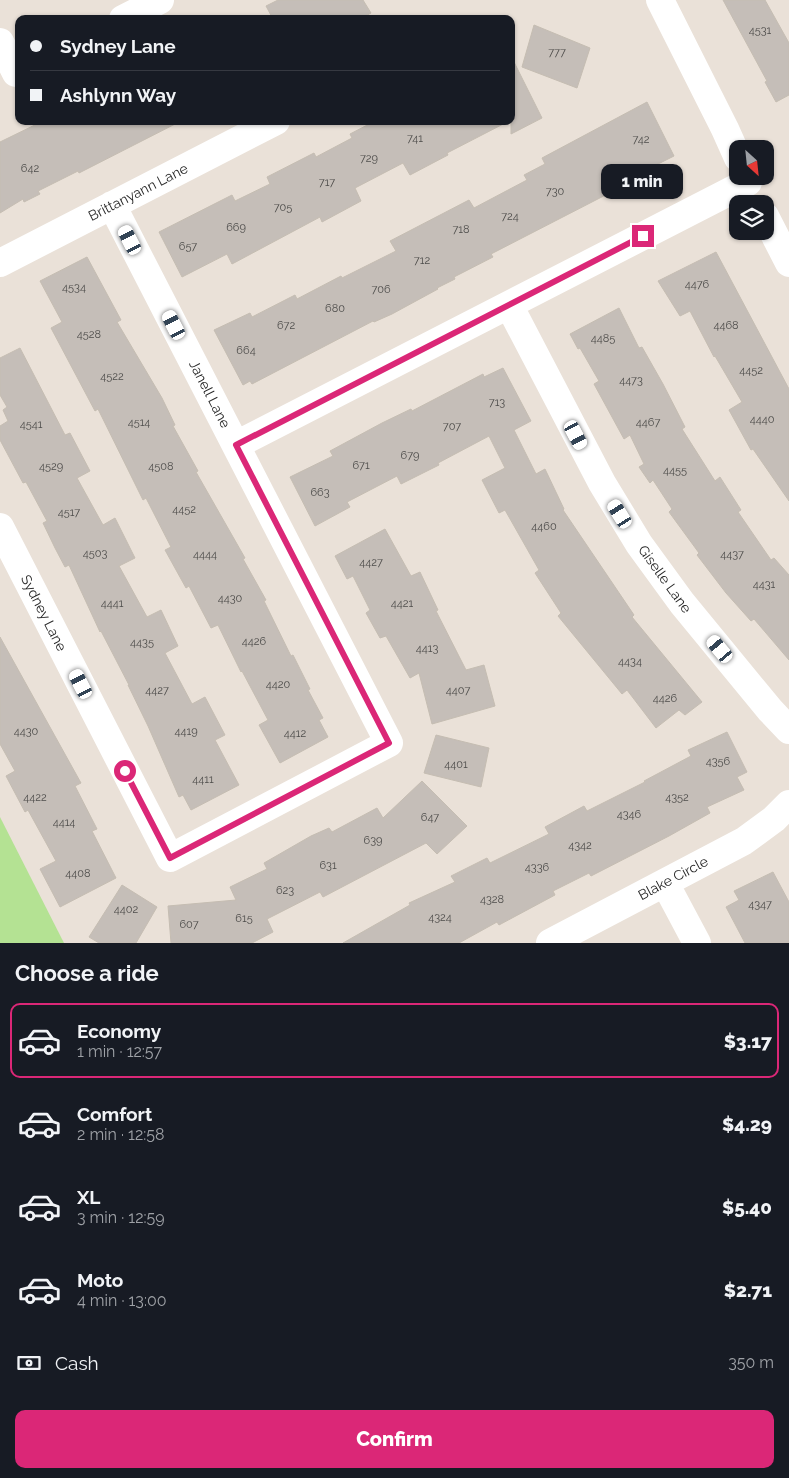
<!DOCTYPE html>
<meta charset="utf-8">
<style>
body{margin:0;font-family:Raleway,sans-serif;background:#242831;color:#f1f3f6;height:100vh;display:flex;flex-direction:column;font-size:19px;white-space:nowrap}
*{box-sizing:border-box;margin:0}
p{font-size:16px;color:#9ea1a6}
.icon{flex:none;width:28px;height:28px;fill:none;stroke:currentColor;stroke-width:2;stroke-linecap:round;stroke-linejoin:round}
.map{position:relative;height:943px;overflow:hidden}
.details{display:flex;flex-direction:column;background:#171b24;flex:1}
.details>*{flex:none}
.banner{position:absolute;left:15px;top:15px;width:500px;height:110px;border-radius:10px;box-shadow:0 1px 4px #0004;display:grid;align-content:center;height:110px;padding:0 15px;background:#171b24}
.needle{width:32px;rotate:153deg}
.controls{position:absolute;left:729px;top:140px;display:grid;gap:10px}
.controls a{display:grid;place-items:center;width:45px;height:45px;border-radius:10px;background:#171b24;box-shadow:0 1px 4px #0004;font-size:25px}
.end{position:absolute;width:22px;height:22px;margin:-11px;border:6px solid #db2777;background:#fff;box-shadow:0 0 0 2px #fff}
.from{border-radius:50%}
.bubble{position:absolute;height:35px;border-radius:10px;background:#171b24;box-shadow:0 1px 4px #0004;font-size:16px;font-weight:800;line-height:35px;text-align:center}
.car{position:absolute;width:15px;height:30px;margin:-15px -8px;border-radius:6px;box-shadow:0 0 4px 1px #0007;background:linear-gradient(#fff 24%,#345 0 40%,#fff 0 76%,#345 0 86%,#fff 0)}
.banner b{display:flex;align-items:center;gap:18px;height:48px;font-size:19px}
.banner b+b{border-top:1px solid #363941}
.banner i{width:12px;height:12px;background:#f1f3f6}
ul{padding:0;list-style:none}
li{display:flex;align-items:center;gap:15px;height:75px;margin:0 10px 8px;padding:0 5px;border:2px solid transparent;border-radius:10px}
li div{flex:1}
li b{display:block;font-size:19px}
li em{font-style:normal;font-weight:800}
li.selected{border-color:#db2777}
li>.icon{width:45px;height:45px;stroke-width:1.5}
h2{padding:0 15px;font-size:22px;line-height:60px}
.pay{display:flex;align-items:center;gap:12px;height:55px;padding:0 15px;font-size:19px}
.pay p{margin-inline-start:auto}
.primary-button{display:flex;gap:10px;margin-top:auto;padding:10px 15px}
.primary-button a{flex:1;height:58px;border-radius:10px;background:#db2777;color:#fff;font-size:20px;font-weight:800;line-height:58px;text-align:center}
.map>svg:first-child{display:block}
.green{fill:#b4e293}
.building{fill:#c5beb8;stroke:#c5bdb2}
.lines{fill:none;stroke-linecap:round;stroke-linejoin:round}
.minor{stroke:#fff;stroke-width:28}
.route{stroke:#db2777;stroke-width:6}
.labels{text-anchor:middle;stroke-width:5;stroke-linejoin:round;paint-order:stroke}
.number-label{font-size:11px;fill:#4e4d4b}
.street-label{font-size:14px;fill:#272727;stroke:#fff}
</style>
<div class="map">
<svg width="789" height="943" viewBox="0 0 789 943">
<rect width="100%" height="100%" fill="#eae1d8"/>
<path class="green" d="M0,817L64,943H0Z"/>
<path class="building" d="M278,0H363L371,13L360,19H273L266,6Z
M723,0H765L789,43V95L776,102L765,82L767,81Z
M534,25L590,48L577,88L522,67Z
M511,56L542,118L511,134Z
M647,102L674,156L656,165L658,168L491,254L493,257L454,277L455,279L437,288L438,289L392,314L374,322L373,321L252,384L250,381L243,385L214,330L250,313L252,317L295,295L297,299L341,276L342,278L396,251L390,241L469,200L474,208L527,180L524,175L545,164L542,158Z
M43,121H181L79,173L78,171L38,191L40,194L24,202L23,199L0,213V142Z
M375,121H509L447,153L448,155L410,175L403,163L355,188L361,201L322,222L320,217L232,264L227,254L182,277L159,232L232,195L235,201L270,184L267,177L314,153L316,157L352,138L350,134Z
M716,252L789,389V501L753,449L751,450L729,410L742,402L715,356L714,357L690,311L680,316L658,281Z
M87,257L121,320L117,322L162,398L175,425L173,426L198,471L196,472L245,558L243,559L266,600L264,601L291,656L293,655L310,689L308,690L323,718L319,720L328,737L280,763L259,725L268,720L242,671L241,672L218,625L211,628L189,586L186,588L165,550L171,547L146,498L143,500L98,409L95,411L51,328L62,322L40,281Z
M619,308L639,348L642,347L663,384L685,427L682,429L715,481L720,477L741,510L738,512L771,560L774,558L789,575V660L754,619L751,621L726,593L697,555L699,553L669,512L672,509L653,480L650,483L639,467L644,464L630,435L624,439L594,384L599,381L580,348L578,349L570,334Z
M20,348L65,435L70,433L90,471L77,478L103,525L115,518L135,558L119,566L147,617L161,610L178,646L165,653L192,704L205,697L225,735L215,740L239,785L191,810L183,795L179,797L148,726L128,685H129L101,631L100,632L69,565L65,567L55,548L43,523L47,521L26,482L23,483L0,440V426L8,421L3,410L7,407L0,395V358Z
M503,368L531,421L514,430L536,474L545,469L564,509L563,510L634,615L632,617L702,702L685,715L679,710L656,728L627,690L622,694L558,616L561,613L535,573L539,570L505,510L499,513L482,480L505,468L489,436L438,463L439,465L401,484L397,476L347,502L350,507L315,526L290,477L333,456L330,451L382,423L411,409L412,411L483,374L484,377Z
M385,529L411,576L420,572L438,610L436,611L466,670L484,665L495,706L432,724L419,673L410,678L386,636L380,638L366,613L370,610L353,576L347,579L335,556Z
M0,637L81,783L75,786L97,829L92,831L116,878L60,907L40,869L56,861L28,810L25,812L6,776L15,771L0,744Z
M727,732L747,772L737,777L744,790L707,807L710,813L669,836L591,876L589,873L553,891L555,895L499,925L497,922L459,943H343L410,905L409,903L455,882L451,876L487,858L490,863L549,834L545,827L584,806L587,811L645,782L644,781L691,756L688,750Z
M436,735L489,748L481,787L424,773Z
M422,781L467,826L437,854L426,843L323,897L320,892L267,919L273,932L252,943H171L168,906L236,900L230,887L267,869L264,863L311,836L329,828L332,832L377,808L383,818Z
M773,872L789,902V943H745L726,907L739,900L734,891Z
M122,885L157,907L136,943H99L89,937Z"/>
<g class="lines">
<path class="minor" d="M660,0L725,129L738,158
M123,19L160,0
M0,42L16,73
M765,216L789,263
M0,263L276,121
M509,305L602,483L639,544L682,603L770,710L789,730
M236,445L748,182
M0,527L170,858L389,743L112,205
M665,883L697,943
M550,943L744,841L774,819L789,804"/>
</g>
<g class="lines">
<path class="route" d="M125,771L170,858L389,743L236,445L643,236"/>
</g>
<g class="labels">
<g class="number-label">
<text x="760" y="34">4531</text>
<text x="557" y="56">777</text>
<text x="415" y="142">741</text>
<text x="641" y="143">742</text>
<text x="369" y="162">729</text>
<text x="30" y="172">642</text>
<text x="327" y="186">717</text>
<text x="555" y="195">730</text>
<text x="283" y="211">705</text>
<text x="510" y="220">724</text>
<text x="236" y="231">669</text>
<text x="461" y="233">718</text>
<text x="188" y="250">657</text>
<text x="422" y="264">712</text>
<text x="697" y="288">4476</text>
<text x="74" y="291">4534</text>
<text x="381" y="293">706</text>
<text x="335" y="312">680</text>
<text x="286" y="329">672</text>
<text x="726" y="329">4468</text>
<text x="89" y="338">4528</text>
<text x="603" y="342">4485</text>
<text x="246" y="354">664</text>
<text x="751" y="374">4452</text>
<text x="112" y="380">4522</text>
<text x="631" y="384">4473</text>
<text x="497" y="406">713</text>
<text x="762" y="423">4440</text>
<text x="139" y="426">4514</text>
<text x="648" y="426">4467</text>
<text x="31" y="428">4541</text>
<text x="452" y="430">707</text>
<text x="410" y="459">679</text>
<text x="361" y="469">671</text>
<text x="51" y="470">4529</text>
<text x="161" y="470">4508</text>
<text x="675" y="474">4455</text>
<text x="320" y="496">663</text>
<text x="184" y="513">4452</text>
<text x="69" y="516">4517</text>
<text x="544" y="530">4460</text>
<text x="95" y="557">4503</text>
<text x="205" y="558">4444</text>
<text x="732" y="558">4437</text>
<text x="371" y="566">4427</text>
<text x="764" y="588">4431</text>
<text x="230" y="602">4430</text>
<text x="112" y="607">4441</text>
<text x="402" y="607">4421</text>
<text x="254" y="645">4426</text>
<text x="142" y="646">4435</text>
<text x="427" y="652">4413</text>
<text x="630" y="665">4434</text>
<text x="278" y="688">4420</text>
<text x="157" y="694">4427</text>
<text x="458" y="694">4407</text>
<text x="665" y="702">4426</text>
<text x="26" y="735">4430</text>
<text x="186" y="735">4419</text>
<text x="295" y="737">4412</text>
<text x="718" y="765">4356</text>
<text x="456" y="768">4401</text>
<text x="203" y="783">4411</text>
<text x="35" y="801">4422</text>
<text x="677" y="801">4352</text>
<text x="629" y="818">4346</text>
<text x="430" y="821">647</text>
<text x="64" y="826">4414</text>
<text x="373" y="844">639</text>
<text x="580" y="849">4342</text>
<text x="328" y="869">631</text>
<text x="537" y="871">4336</text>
<text x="78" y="877">4408</text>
<text x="285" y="894">623</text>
<text x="492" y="903">4328</text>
<text x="760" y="908">4347</text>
<text x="126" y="913">4402</text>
<text x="440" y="921">4324</text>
<text x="244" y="922">615</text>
<text x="189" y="928">607</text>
</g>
<g class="street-label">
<text transform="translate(138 192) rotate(-27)" y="5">Brittanyann Lane</text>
<text transform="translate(210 394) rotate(63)" y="5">Janell Lane</text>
<text transform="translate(665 579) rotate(54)" y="5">Giselle Lane</text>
<text transform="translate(44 613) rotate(63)" y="5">Sydney Lane</text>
<text transform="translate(673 878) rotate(-28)" y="5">Blake Circle</text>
</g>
</g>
</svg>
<div class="controls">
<a><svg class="needle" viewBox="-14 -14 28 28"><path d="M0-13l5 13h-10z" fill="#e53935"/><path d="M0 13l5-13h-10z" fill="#9ea1a6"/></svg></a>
<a><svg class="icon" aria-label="layers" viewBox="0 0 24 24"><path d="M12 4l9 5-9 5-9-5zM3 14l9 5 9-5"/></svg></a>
</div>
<i class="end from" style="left:125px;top:771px"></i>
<i class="end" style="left:643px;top:236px"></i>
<div class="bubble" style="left:601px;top:164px;width:82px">1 min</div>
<i class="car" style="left:130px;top:240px;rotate:333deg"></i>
<i class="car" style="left:174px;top:325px;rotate:333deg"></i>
<i class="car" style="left:576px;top:435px;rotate:152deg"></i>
<i class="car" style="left:620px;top:514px;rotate:328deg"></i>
<i class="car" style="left:720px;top:649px;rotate:320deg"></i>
<i class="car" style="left:81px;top:684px;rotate:333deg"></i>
<div class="banner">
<b><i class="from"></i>Sydney Lane</b>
<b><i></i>Ashlynn Way</b>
</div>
</div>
<section class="details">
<h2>Choose a ride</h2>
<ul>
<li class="selected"><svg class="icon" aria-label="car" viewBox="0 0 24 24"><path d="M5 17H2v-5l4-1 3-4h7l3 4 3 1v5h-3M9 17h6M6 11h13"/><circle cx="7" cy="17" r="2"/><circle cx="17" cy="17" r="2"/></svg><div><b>Economy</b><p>1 min · 12:57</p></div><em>$3.17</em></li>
<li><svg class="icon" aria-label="car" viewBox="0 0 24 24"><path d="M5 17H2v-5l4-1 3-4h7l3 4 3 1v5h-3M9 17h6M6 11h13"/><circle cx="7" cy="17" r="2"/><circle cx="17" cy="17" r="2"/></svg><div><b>Comfort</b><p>2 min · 12:58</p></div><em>$4.29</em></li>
<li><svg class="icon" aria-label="car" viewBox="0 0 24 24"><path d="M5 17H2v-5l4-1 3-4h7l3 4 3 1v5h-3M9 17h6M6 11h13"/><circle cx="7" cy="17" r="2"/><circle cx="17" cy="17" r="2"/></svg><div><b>XL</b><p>3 min · 12:59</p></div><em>$5.40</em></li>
<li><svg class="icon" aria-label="car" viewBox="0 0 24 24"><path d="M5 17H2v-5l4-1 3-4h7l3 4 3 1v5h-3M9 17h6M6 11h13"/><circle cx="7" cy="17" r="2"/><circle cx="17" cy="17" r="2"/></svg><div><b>Moto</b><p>4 min · 13:00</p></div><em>$2.71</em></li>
</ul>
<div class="pay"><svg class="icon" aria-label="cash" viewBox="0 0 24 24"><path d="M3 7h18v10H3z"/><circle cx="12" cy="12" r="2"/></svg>Cash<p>350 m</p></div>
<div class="primary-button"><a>Confirm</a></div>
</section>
